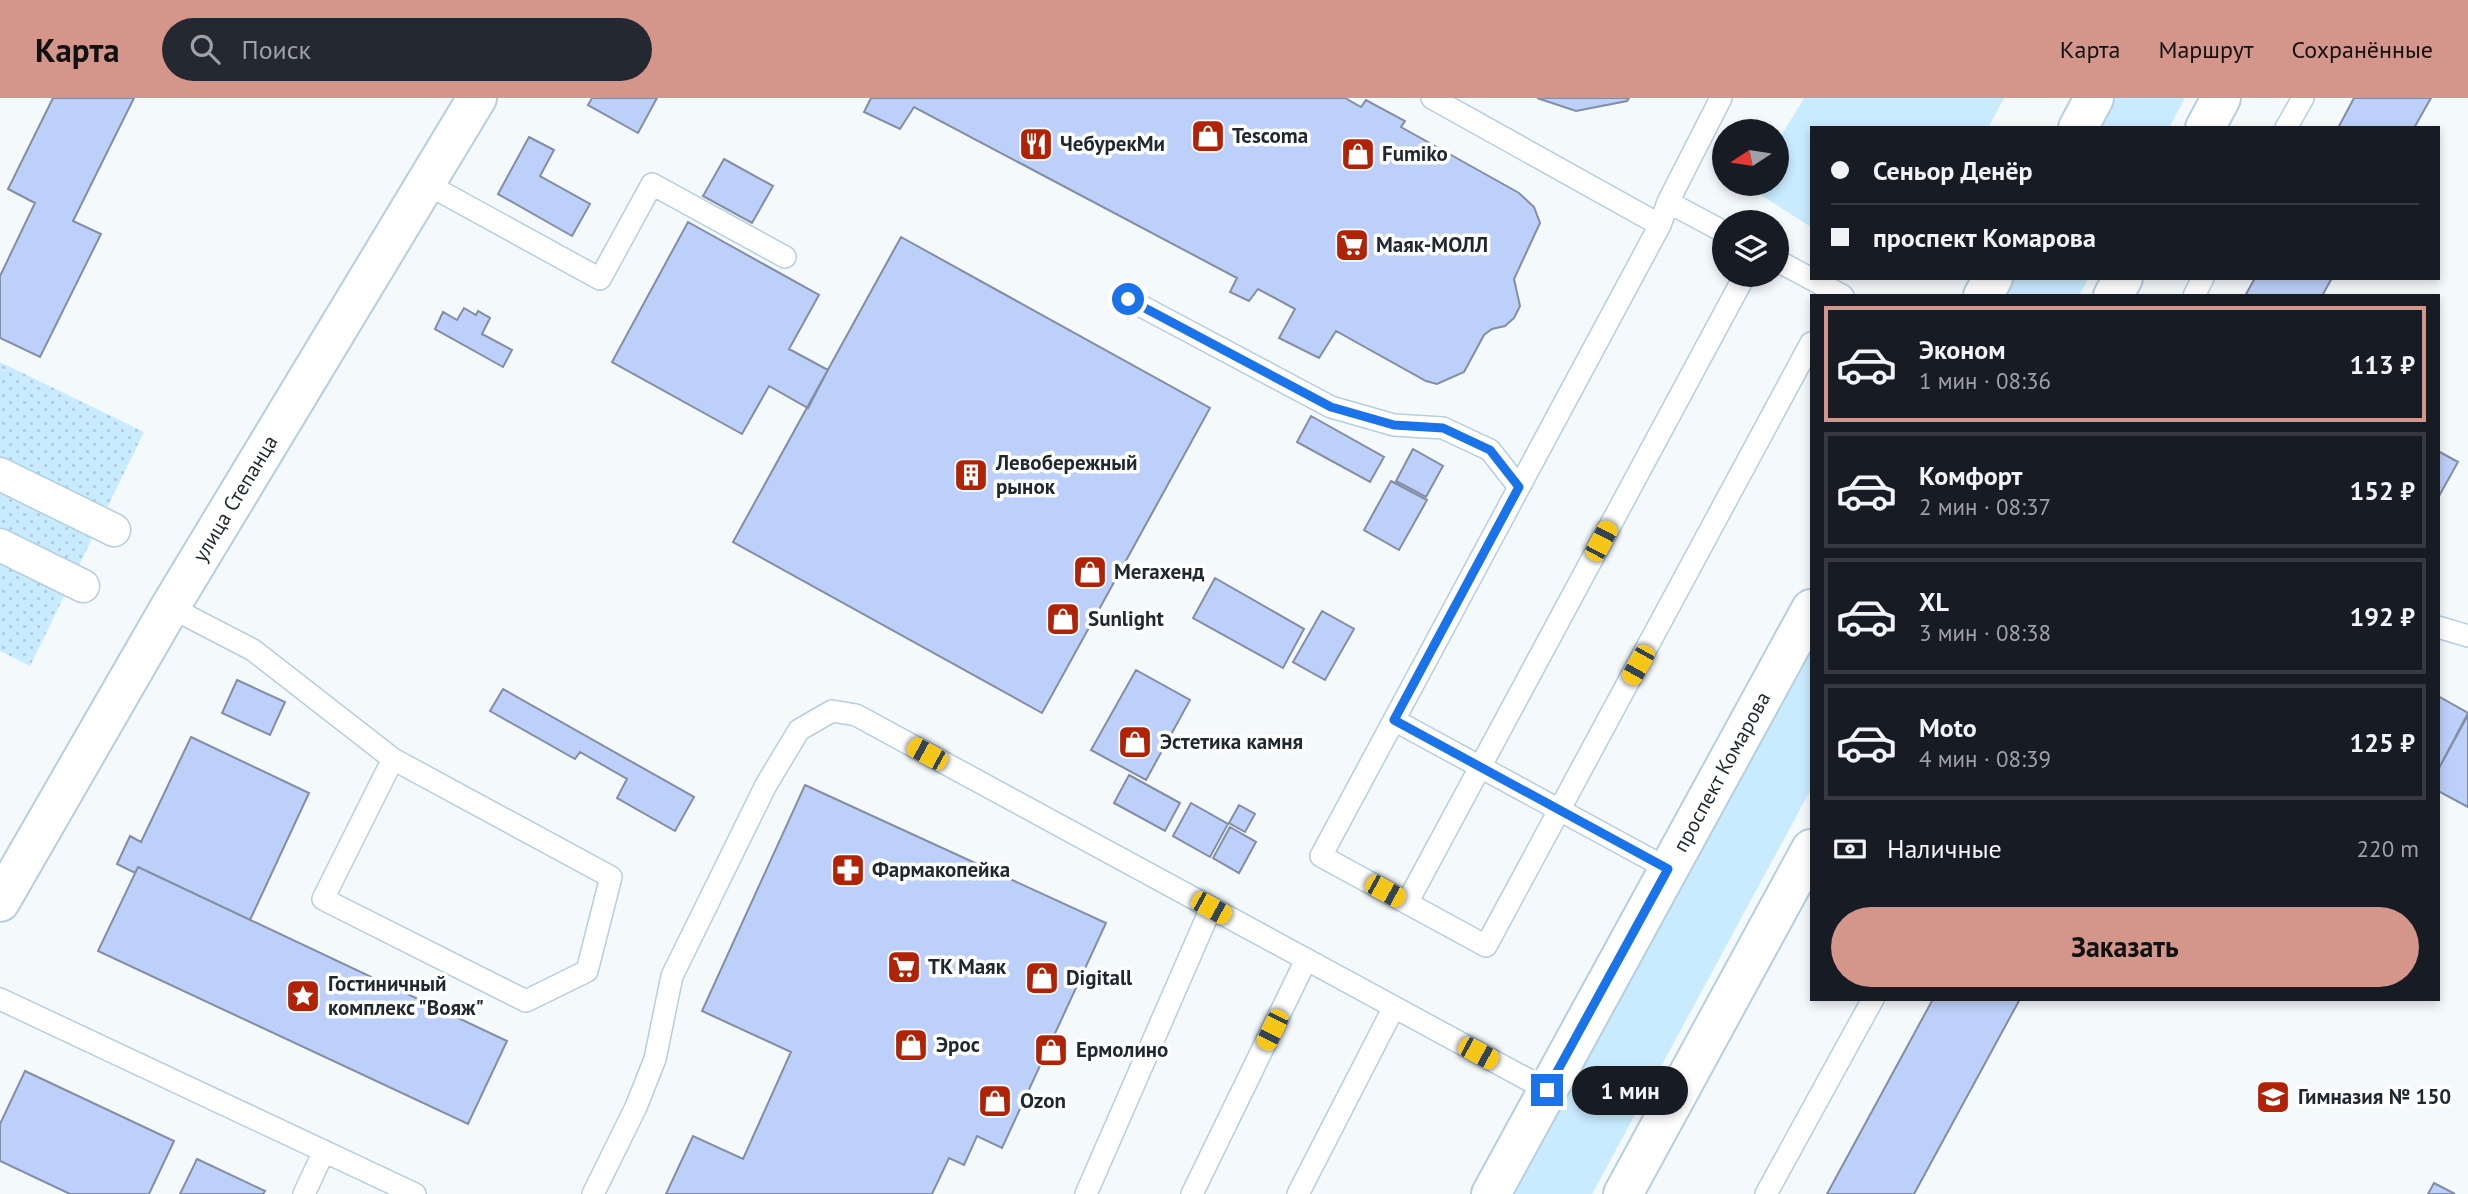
<!DOCTYPE html>
<html lang="ru">
<meta charset="utf-8">
<style>
body{margin:0;font-family:"PT Sans",sans-serif;background:#242831;color:#f1f3f6;height:100vh;display:flex;flex-direction:column;font-size:26px;white-space:nowrap}
*{box-sizing:border-box;margin:0}
p{font-size:23px;color:#9ea1a6}
.icon{flex:none;width:38px;height:38px;fill:none;stroke:currentColor;stroke-width:2;stroke-linecap:round;stroke-linejoin:round}
.map{position:relative;flex:1;overflow:hidden}
.panel{position:absolute;left:1810px;top:196px;width:630px;height:707px;display:flex;flex-direction:column;background:#171b24;border-radius:0px;box-shadow:0 4px 10px #0003}
.panel>*{flex:none}
.guide{position:absolute;left:1810px;top:28px;width:630px;height:154px;border-radius:0px;box-shadow:0 4px 10px #0003;display:grid;align-content:center;height:154px;padding:0 21px;background:#171b24}
.needle{width:46px;rotate:258deg}
.buttons{position:absolute;left:1712px;top:21px;display:grid;gap:14px}
.buttons a{display:grid;place-items:center;width:77px;height:77px;border-radius:50%;background:#171b24;box-shadow:0 4px 10px #0003;font-size:35px}
.end{position:absolute;width:32px;height:32px;margin:-16px;border:9px solid #1a73e8;background:#fff;box-shadow:0 0 0 4px #fff}
.from{border-radius:50%}
.bubble{position:absolute;height:49px;border-radius:24px;background:#171b24;box-shadow:0 4px 10px #0003;font-size:23px;font-weight:600;line-height:49px;text-align:center}
.car{position:absolute;width:21px;height:42px;margin:-21px -10px;border-radius:9px;box-shadow:0 0 5px 2px #0007;background:linear-gradient(#f5c518 24%,#345 0 40%,#f5c518 0 76%,#345 0 86%,#f5c518 0)}
.guide b{display:flex;align-items:center;gap:24px;height:66px;font-size:26px}
.guide b+b{border-top:2px solid #363941}
.guide i{width:18px;height:18px;background:#f1f3f6}
ul{padding:12px 0 0;list-style:none}
li{display:flex;align-items:center;gap:21px;height:116px;margin:0 14px 10px;padding:0 7px;border:4px solid #363941;border-radius:0px}
li div{flex:1}
li b{display:block;font-size:26px}
li em{font-style:normal;font-weight:600}
li.active{border-color:#d4958a}
li>.icon{width:63px;height:63px;stroke-width:1.5}
.pay{display:flex;align-items:center;gap:18px;height:77px;padding:0 21px;font-size:26px}
.pay p{margin-inline-start:auto}
.action{display:flex;gap:14px;margin-top:auto;padding:14px 21px}
.action a{flex:1;height:80px;border-radius:42px;background:#d4958a;color:#111;font-size:28px;font-weight:600;line-height:80px;text-align:center}
header{display:flex;align-items:center;gap:42px;box-sizing:border-box;height:98px;padding:0 35px;background:#d4958a;color:#111}
header strong{font-size:33px}
nav{display:flex;gap:38px;margin-inline-start:auto;font-size:24px}
.search{width:490px;height:63px;background:#242831;display:flex;align-items:center;gap:18px;box-sizing:border-box;padding:0 24px;border-radius:38px;color:#9ea1a6;font-size:26px}
.map>svg:first-child{display:block}
.green{fill:#c9ebff}
.park{fill:url(#park-dots)}
.building{fill:#bcd0f9;stroke:#838da3;stroke-width:2}
.lines{fill:none;stroke-linecap:round;stroke-linejoin:round}
.service-casing{stroke:#b5cfde;stroke-width:24}
.pedestrian-casing{stroke:#b5cfde;stroke-width:35}
.tertiary-casing{stroke:#b5cfde;stroke-width:42}
.secondary-casing{stroke:#b5cfde;stroke-width:42}
.service{stroke:#fff;stroke-width:21}
.pedestrian{stroke:#fff;stroke-width:32}
.tertiary{stroke:#fff;stroke-width:38}
.secondary{stroke:#fff;stroke-width:38}
.route{stroke:#1a73e8;stroke-width:9}
.labels{text-anchor:middle;stroke-width:7;stroke-linejoin:round;paint-order:stroke}
.poi-label{font-size:21px;font-weight:bold;fill:#1e282e;stroke:#fff;text-anchor:start}
.street-label{font-size:21px;fill:#1e282e;stroke:#fff}
</style>
<header>
<strong>Карта</strong>
<div class="search"><svg class="icon" aria-label="search" viewBox="0 0 24 24"><circle cx="10" cy="10" r="6"/><path d="M15 15l6 6"/></svg>Поиск</div>
<nav><a>Карта</a><a>Маршрут</a><a>Сохранённые</a></nav>
</header>
<div class="map">
<svg width="2468" height="1096" viewBox="0 0 2468 1096">
<defs>
<pattern id="park-dots" width="8" height="8" patternUnits="userSpaceOnUse" patternTransform="scale(1.75)"><rect width="8" height="8" fill="#c9ebff"/><path d="M2 2h.1M6 6h.1" fill="none" stroke="#accadb" stroke-width="1.8" stroke-linecap="round"/></pattern>
</defs>
<rect width="100%" height="100%" fill="#f4f9fc"/>
<path class="green" d="M1804,0H2004L1988,30H1811V129L1761,97L1765,86H1776V50L1778,43Z
M2115,0H2185L2169,30H2098Z
M2014,180H2088L2079,198H2005Z
M1811,553V691L1592,1096H1515Z"/>
<path class="park" d="M0,264L144,334L30,568L0,553Z"/>
<path class="building" d="M53,0H134L73,123L101,136L40,259L0,240V178L35,105L8,91Z
M592,0H657L638,35L588,7Z
M871,0H1345L1361,9L1366,2L1405,23L1401,29L1519,95L1534,109L1540,125L1514,181L1520,208L1514,220L1505,228L1492,231L1484,237L1464,274L1437,286L1426,283L1336,233L1319,260L1279,240L1295,211L1258,191L1249,203L1230,194L1237,180L914,9L900,31L864,14Z
M1537,0H1629L1627,3L1576,13Z
M2354,0H2431L2414,30H2338Z
M529,39L554,52L540,78L590,106L572,138L498,96Z
M724,61L773,88L752,125L703,98Z
M688,124L819,197L789,251L828,272L808,310L769,288L742,336L612,264Z
M901,139L1210,310L1042,615L733,444Z
M2255,180H2332L2322,198H2245Z
M464,210L476,217L478,213L490,220L482,236L512,252L503,269L435,231L443,214L457,222Z
M1311,318L1384,359L1370,384L1297,344Z
M1413,351L1443,368L1426,399L1396,383Z
M2438,353L2458,364L2438,400Z
M1391,383L1427,402L1399,452L1364,432Z
M1215,480L1304,531L1283,570L1193,520Z
M1322,513L1354,531L1325,582L1293,564Z
M1136,572L1190,602L1146,682L1091,652Z
M237,582L285,604L270,637L222,615Z
M503,591L694,699L675,733L617,700L627,681L580,654L575,661L490,613Z
M2438,598L2468,615L2438,672Z
M2468,617V709L2438,693V672Z
M191,639L309,695L250,822L138,769L135,775L117,766L130,738L141,744Z
M1129,677L1180,705L1165,733L1114,705Z
M805,687L1106,825L1002,1050L977,1038L964,1067L949,1060L932,1096H666L693,1038L743,1061L791,954L702,913Z
M1191,705L1228,726L1210,759L1173,738Z
M1239,707L1255,716L1245,734L1229,725Z
M1230,729L1256,744L1239,775L1213,760Z
M138,769L507,943L468,1026L98,853Z
M1933,901H2020L1914,1096H1827Z
M25,973L174,1043L149,1096H70L0,1063V1026Z
M197,1061L265,1093L263,1096H180Z
M2434,1085L2455,1096H2428Z"/>
<g class="lines">
<g class="service-casing">
<path id="service" d="M1432,0L1660,127L1668,104L1724,134
M2286,30L2303,0
M427,86L600,181L652,86L785,159
M1668,104L1721,0
M1660,127L1321,758L1486,848L1811,245
M1776,162L1843,198
M2194,198L2203,180
M1128,201L1331,309L1394,327L1443,330L1490,352L1519,389
M170,509L253,552L393,661L611,779L587,873L526,903L323,801L393,661
M2438,529L2468,538
M1394,622L1668,771
M1407,805L1745,177
M0,901L415,1096
M304,1096L324,1053
M593,1096L636,1009L655,961L672,878L766,687L799,632L832,613L856,617L1547,992
M1086,1096L1211,810
M1192,1096L1306,862
M1298,1096L1394,909
M1766,1096L1873,901"/>
</g>
<g class="pedestrian-casing">
<path id="pedestrian" d="M0,376L114,432
M0,447L83,488"/>
</g>
<g class="tertiary-casing">
<g id="tertiary">
<path id="s1" d="M0,804L170,509L477,0"/>
</g>
</g>
<g class="secondary-casing">
<g id="secondary">
<path d="M2078,30L2094,0"/>
<path d="M2205,30L2221,0"/>
<path d="M1983,198L1993,180"/>
<path d="M2113,198L2123,180"/>
<path id="s2" d="M1491,1096L1811,511"/>
<path d="M1623,1096L1811,751"/>
</g>
</g>
<use href="#service" class="service"/>
<use href="#pedestrian" class="pedestrian"/>
<use href="#tertiary" class="tertiary"/>
<use href="#secondary" class="secondary"/>
</g>
<g class="lines">
<path class="route" d="M1128,201L1331,309L1394,327L1443,330L1490,352L1519,389L1394,622L1668,771L1547,992"/>
</g>
<defs>
<g id="shop-square" transform="scale(1.75)"><rect x="-9" y="-9" width="18" height="18" rx="4" fill="#b02306" stroke="#fff"/><path d="M-5-2.5h2.3a2.7 3.5 0 0 1 5.4 0H5L5.5 6h-11ZM-1.5-2.5h3a1.5 2.3 0 0 0-3 0Z" fill="#fff"/></g>
<g id="restaurant-square" transform="scale(1.75)"><rect x="-9" y="-9" width="18" height="18" rx="4" fill="#b02306" stroke="#fff"/><path d="M-5-6h1v4h1v-4h1v4h1v-4h1v5L-1.5 .5V6h-2V.5L-5-1ZM5-6V6H3V1.5H1.5Q1.5-4 5-6Z" fill="#fff"/></g>
<g id="supermarket-square" transform="scale(1.75)"><rect x="-9" y="-9" width="18" height="18" rx="4" fill="#b02306" stroke="#fff"/><path d="M-6-5.5h2.5l.6 2H6L4.5 2H-2.5L-4.4-4H-6ZM-1.5 3.2a1.3 1.3 0 1 0 .1 0ZM3 3.2a1.3 1.3 0 1 0 .1 0Z" fill="#fff"/></g>
<g id="building-square" transform="scale(1.75)"><rect x="-9" y="-9" width="18" height="18" rx="4" fill="#b02306" stroke="#fff"/><path d="M-4-6H4V6H1V3H-1V6H-4ZM-2.5-4.3h1.7v1.8h-1.7ZM.8-4.3h1.7v1.8H.8ZM-2.5-1h1.7V.8h-1.7ZM.8-1h1.7V.8H.8Z" fill="#fff"/></g>
<g id="pharmacy-square" transform="scale(1.75)"><rect x="-9" y="-9" width="18" height="18" rx="4" fill="#b02306" stroke="#fff"/><path d="M-2-6h4v4h4v4h-4v4h-4v-4h-4v-4h4Z" fill="#fff"/></g>
<g id="sight-square" transform="scale(1.75)"><rect x="-9" y="-9" width="18" height="18" rx="4" fill="#b02306" stroke="#fff"/><path d="M0-6L1.8-2.2L6-1.7L2.9 1.2L3.7 5.4L0 3.3L-3.7 5.4L-2.9 1.2L-6-1.7L-1.8-2.2Z" fill="#fff"/></g>
<g id="school-square" transform="scale(1.75)"><rect x="-9" y="-9" width="18" height="18" rx="4" fill="#b02306" stroke="#fff"/><path d="M0-5L7-2L0 1L-7-2ZM-4 1L0 2.5L4 1V4Q0 6-4 4Z" fill="#fff"/></g>
</defs>
<g fill-rule="evenodd">
<use href="#shop-square" x="1208" y="38"/>
<use href="#restaurant-square" x="1036" y="46"/>
<use href="#shop-square" x="1358" y="56"/>
<use href="#supermarket-square" x="1352" y="147"/>
<use href="#building-square" x="971" y="377"/>
<use href="#shop-square" x="1090" y="474"/>
<use href="#shop-square" x="1063" y="521"/>
<use href="#shop-square" x="1135" y="644"/>
<use href="#pharmacy-square" x="848" y="772"/>
<use href="#supermarket-square" x="904" y="869"/>
<use href="#shop-square" x="1042" y="880"/>
<use href="#sight-square" x="303" y="898"/>
<use href="#shop-square" x="911" y="947"/>
<use href="#shop-square" x="1051" y="952"/>
<use href="#school-square" x="2273" y="999"/>
<use href="#shop-square" x="995" y="1003"/>
</g>
<g class="labels">
<g class="poi-label">
<text x="1232" y="45">Tescoma</text>
<text x="1060" y="53">ЧебурекМи</text>
<text x="1382" y="63">Fumiko</text>
<text x="1376" y="154">Маяк-МОЛЛ</text>
<text x="996" y="372">Левобережный<tspan x="996" dy="24">рынок</tspan></text>
<text x="1114" y="481">Мегахенд</text>
<text x="1088" y="528">Sunlight</text>
<text x="1160" y="651">Эстетика камня</text>
<text x="872" y="779">Фармакопейка</text>
<text x="928" y="876">ТК Маяк</text>
<text x="1066" y="887">Digitall</text>
<text x="328" y="893">Гостиничный<tspan x="328" dy="24">комплекс "Вояж"</tspan></text>
<text x="936" y="954">Эрос</text>
<text x="1076" y="959">Ермолино</text>
<text x="2298" y="1006">Гимназия № 150</text>
<text x="1020" y="1010">Ozon</text>
</g>
<g class="street-label">
<text dy="7" stroke="none"><textPath href="#s1" startOffset="467">улица Степанца</textPath></text>
<text dy="7" stroke="none"><textPath href="#s2" startOffset="481">проспект Комарова</textPath></text>
</g>
</g>
</svg>
<div class="buttons">
<a><svg class="needle" viewBox="-14 -14 28 28"><path d="M0-13l5 13h-10z" fill="#e53935"/><path d="M0 13l5-13h-10z" fill="#9ea1a6"/></svg></a>
<a><svg class="icon" aria-label="layers" viewBox="0 0 24 24"><path d="M12 4l9 5-9 5-9-5zM3 14l9 5 9-5"/></svg></a>
</div>
<i class="end from" style="left:1128px;top:201px"></i>
<i class="end" style="left:1547px;top:992px"></i>
<div class="bubble" style="left:1572px;top:968px;width:116px">1 мин</div>
<i class="car" style="left:1601px;top:443px;rotate:28deg"></i>
<i class="car" style="left:1638px;top:567px;rotate:209deg"></i>
<i class="car" style="left:927px;top:656px;rotate:299deg"></i>
<i class="car" style="left:1385px;top:793px;rotate:119deg"></i>
<i class="car" style="left:1211px;top:810px;rotate:119deg"></i>
<i class="car" style="left:1272px;top:932px;rotate:206deg"></i>
<i class="car" style="left:1478px;top:955px;rotate:118deg"></i>
<div class="guide">
<b><i class="from"></i>Сеньор Денёр</b>
<b><i></i>проспект Комарова</b>
</div>
<section class="panel">
<ul>
<li class="active"><svg class="icon" aria-label="car" viewBox="0 0 24 24"><path d="M5 17H2v-5l4-1 3-4h7l3 4 3 1v5h-3M9 17h6M6 11h13"/><circle cx="7" cy="17" r="2"/><circle cx="17" cy="17" r="2"/></svg><div><b>Эконом</b><p>1 мин · 08:36</p></div><em>113 ₽</em></li>
<li><svg class="icon" aria-label="car" viewBox="0 0 24 24"><path d="M5 17H2v-5l4-1 3-4h7l3 4 3 1v5h-3M9 17h6M6 11h13"/><circle cx="7" cy="17" r="2"/><circle cx="17" cy="17" r="2"/></svg><div><b>Комфорт</b><p>2 мин · 08:37</p></div><em>152 ₽</em></li>
<li><svg class="icon" aria-label="car" viewBox="0 0 24 24"><path d="M5 17H2v-5l4-1 3-4h7l3 4 3 1v5h-3M9 17h6M6 11h13"/><circle cx="7" cy="17" r="2"/><circle cx="17" cy="17" r="2"/></svg><div><b>XL</b><p>3 мин · 08:38</p></div><em>192 ₽</em></li>
<li><svg class="icon" aria-label="car" viewBox="0 0 24 24"><path d="M5 17H2v-5l4-1 3-4h7l3 4 3 1v5h-3M9 17h6M6 11h13"/><circle cx="7" cy="17" r="2"/><circle cx="17" cy="17" r="2"/></svg><div><b>Moto</b><p>4 мин · 08:39</p></div><em>125 ₽</em></li>
</ul>
<div class="pay"><svg class="icon" aria-label="cash" viewBox="0 0 24 24"><path d="M3 7h18v10H3z"/><circle cx="12" cy="12" r="2"/></svg>Наличные<p>220 m</p></div>
<div class="action"><a>Заказать</a></div>
</section>
</div>
